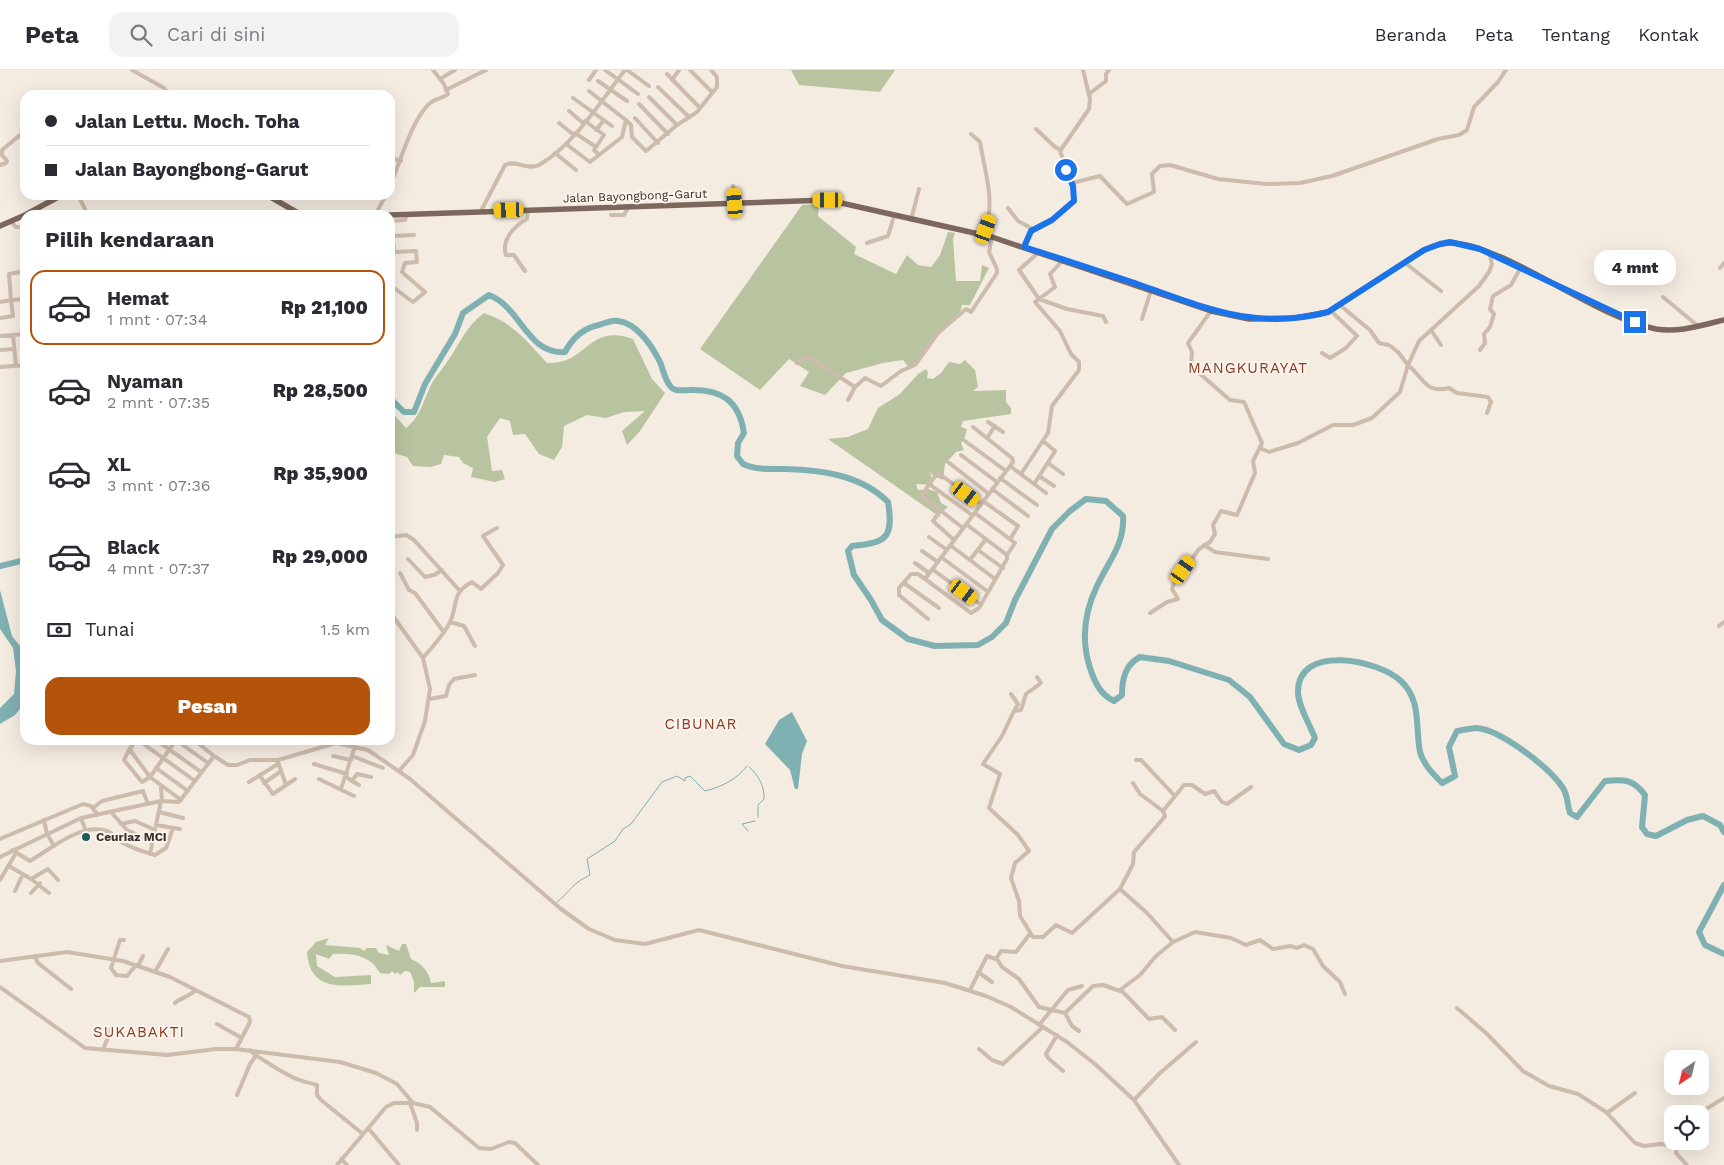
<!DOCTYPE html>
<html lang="id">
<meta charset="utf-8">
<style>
body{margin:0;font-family:"Work Sans",sans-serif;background:#f2f2f3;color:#2b2b33;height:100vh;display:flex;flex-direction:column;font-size:19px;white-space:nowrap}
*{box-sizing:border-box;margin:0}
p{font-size:16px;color:#7c7c81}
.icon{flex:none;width:28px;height:28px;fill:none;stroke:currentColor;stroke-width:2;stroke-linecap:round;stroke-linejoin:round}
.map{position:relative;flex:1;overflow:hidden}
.sheet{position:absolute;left:20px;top:140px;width:375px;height:535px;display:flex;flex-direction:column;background:#fff;border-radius:15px;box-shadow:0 5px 20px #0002}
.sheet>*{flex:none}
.hud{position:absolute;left:20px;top:20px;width:375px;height:110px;border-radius:15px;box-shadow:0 5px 20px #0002;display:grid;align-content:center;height:110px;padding:0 25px;background:#fff}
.needle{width:32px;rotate:215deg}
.tools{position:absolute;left:1664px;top:980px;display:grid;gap:10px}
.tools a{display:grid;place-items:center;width:45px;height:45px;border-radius:10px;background:#fff;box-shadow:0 5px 20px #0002;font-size:25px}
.end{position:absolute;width:22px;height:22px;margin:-11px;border:6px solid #1a73e8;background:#fff;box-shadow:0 0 0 2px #fff}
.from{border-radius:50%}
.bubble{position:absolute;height:35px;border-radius:15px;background:#fff;box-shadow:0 5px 20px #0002;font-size:16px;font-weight:800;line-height:35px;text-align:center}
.car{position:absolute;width:15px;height:30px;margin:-15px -8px;border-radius:6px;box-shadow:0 0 4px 1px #0007;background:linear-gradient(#f5c518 24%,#345 0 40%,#f5c518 0 76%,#345 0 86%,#f5c518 0)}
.hud b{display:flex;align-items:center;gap:18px;height:48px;font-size:19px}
.hud b+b{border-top:1px solid #e1e1e2}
.hud i{width:12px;height:12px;background:#2b2b33}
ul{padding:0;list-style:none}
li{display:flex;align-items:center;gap:15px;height:75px;margin:0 10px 8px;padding:0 15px;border:2px solid transparent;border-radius:15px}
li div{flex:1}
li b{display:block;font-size:19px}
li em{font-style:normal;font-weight:800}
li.on{border-color:#b45309}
li>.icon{width:45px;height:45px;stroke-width:1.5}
h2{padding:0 25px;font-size:22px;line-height:60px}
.pay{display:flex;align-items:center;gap:12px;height:55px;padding:0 25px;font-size:19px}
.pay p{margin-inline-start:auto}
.action{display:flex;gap:10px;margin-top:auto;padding:10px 25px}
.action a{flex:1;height:58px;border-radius:15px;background:#b45309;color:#fff;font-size:20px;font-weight:800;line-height:58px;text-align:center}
header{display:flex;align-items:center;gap:30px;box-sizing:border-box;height:70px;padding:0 25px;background:#fff;border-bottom:1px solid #e1e1e2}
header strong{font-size:24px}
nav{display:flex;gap:28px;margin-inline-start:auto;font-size:18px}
.search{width:350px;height:45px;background:#f2f2f3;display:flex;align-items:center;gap:12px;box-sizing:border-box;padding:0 18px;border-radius:15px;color:#7c7c81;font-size:19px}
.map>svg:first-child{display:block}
.green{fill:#b8c4a0}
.water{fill:#7fb0b2}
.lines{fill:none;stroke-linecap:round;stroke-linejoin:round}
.stream{stroke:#7fb0b2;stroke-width:1}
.river{stroke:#7fb0b2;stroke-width:6}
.minor{stroke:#cdbbac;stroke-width:4}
.primary{stroke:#7d675c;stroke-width:5.5}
.route{stroke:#1a73e8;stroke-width:6}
.poi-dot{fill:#1f5a5e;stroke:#fbf5ee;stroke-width:2}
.labels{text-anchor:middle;stroke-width:4;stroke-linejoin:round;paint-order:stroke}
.street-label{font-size:12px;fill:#3b302b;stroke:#fbf5ee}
.poi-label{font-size:12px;font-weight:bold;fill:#3b302b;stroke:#fbf5ee;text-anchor:start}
.quarter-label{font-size:15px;letter-spacing:1px;fill:#8c3b22;stroke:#fbf5ee}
</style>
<header>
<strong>Peta</strong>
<div class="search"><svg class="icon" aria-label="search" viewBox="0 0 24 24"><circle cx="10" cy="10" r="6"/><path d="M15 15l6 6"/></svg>Cari di sini</div>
<nav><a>Beranda</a><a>Peta</a><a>Tentang</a><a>Kontak</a></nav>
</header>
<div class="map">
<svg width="1724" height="1095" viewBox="0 0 1724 1095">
<rect width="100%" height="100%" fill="#f4ebe1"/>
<path class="green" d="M791,0H895L880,22L799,15Z
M819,134L818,146L856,177L854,184L896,204L907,185L918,195L931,197L940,185L948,162L955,163L953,169L956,211H980L982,195L989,198L970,235H962L960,243L941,260L914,295L909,298L903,290L883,293L846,303L825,325L800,316L809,302L789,289L760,320L700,279L802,135Z
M484,243C512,252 528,272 547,293C588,295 587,253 633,269L652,309L665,323L640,361L627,375L622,361L645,341L624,342L606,348L587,345L564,356L562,377L554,390L539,384L525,364L513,365L510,351L500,348L487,367L492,401L502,400L505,409L495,412L471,407L473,398L463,393L459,387L444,385L441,394L431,397L413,396L407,387L390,382V340L406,358C421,346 423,331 431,315C435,307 442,300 447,292C459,275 466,256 484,243Z
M965,290L975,300L978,317L973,321L1006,320V332L1011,338V344L963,351L961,357L967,359L964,370L961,373L964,380L956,382L945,394L943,410L932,405L930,401L933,415L916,414L918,420L928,419L937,422L941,433L948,437L940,444V447L828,369L848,367L868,359L878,338L900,324L918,304L926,299L928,302L927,308L933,309L941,303L949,292L960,294Z
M329,868L325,875L360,878L364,881L367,878H376L379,883L389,885L386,875L399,881L402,874H406L411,889C421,893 429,901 431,913L445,911V917H420L414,923V912L410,902L405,901L400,905L398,902L395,904L392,901L389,904L380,903C370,885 352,883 333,884L329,889L316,884L317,896L335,907L371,905V914C341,916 310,922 307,882L316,872Z"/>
<path class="water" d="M0,520L12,566L20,576L25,588V633L15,645L0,654V638L14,624L16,601L13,578L0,559Z
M792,642L807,671L802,684L798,719H795L790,700L765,674L779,650Z"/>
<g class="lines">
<path class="stream" d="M749,697C758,705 765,716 764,729L758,735V747
M748,761L742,754L755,751
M557,832C572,820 571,814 590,805L587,789L615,771L623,759L631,754L662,712L677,706L685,711V708L690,706L705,721C722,717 737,709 747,696"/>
<path class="river" d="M390,328L404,342H414L425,314L455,264L463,243L489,225C521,237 527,285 565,282C573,267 583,258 599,255C605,253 612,250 618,251C637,253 652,276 660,292C663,299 665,311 671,317C675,322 683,320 689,320C721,319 739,330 744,363L738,373L737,386L743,394C756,400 771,399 785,399C822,400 861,405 888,432C894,468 886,473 852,476L848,481L854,505L871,530L882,550L908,569L935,576L978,575L992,567L1006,553L1015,530L1052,459L1070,441L1086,429L1106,431L1123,446C1125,474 1108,492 1097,516C1084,543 1081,570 1090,598C1095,613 1100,624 1114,631L1122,625C1122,609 1125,595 1140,587L1169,591L1229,610L1250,627L1284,674L1299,680L1311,675L1315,668C1310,655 1298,636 1298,622C1298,573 1379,590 1401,611C1422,631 1415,657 1420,682C1423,694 1434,705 1442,713L1455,706L1449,677L1457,661C1464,660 1471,658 1477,658C1501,660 1550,698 1563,718C1568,726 1567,734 1570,743L1577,747L1605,711C1624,709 1633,709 1645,725L1642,757L1647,764L1656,766L1687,750L1703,746L1720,755L1724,762
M0,496L25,490
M1724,815L1699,862L1705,875L1724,884"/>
<path class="minor" d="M132,0L164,18L169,25
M605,0L638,24
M627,0L649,16
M690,0L712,22
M667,4L700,38
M440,9L455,0
M589,10L596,0
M672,10L679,0
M598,11L627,31
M658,17L689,47
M446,20L486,0
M589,21L627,51L631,55L632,67L646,81L677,55L697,42L717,17V7L711,0
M1089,24L1106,11V4L1109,0
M649,27L677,55
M573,28L612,56
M639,34L668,64
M569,41L583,53
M635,48L658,73
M585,51L604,65L594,80L599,85
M559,53L574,65
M1036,59L1055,77L1061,80
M596,60L604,50
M575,63L596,77
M971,64L980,72C985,103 997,135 983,165
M566,74L590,92L622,67L626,50
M555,83L576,100
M390,88L401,91
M0,95L6,93L7,91L2,85V80L25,61
M1072,113L1100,106L1127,134L1154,122L1152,104L1160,96L1170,95L1218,109L1266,114L1300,113L1332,106L1438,69L1459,65L1467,60L1474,37L1498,12L1506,0
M390,116C400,93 411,52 428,35C433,29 442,29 448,24L444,14L433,0
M733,116L735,133
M78,125L85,139
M1008,138L1018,151L1033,159
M481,141L505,95C515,89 527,101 539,95C574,75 601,31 625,0
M375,145L386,125
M611,145H624L629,136
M911,150L919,119
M390,151L405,150L407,144
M12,153L16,157H25
M390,156L394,178L390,190
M392,166L414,165
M867,173L888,166L894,146
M1024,177L1031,161L1053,150L1074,131L1073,116L1060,81L1089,39L1090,29L1083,0
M1039,182L1019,200L1039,229L1067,239L1103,246L1106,252
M1404,192L1441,221
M1720,198L1724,193
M525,201L514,185H506C501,170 514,156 527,149L528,140
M390,215L413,232L425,222L402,202L405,193L417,192L416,181L394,182
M1663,227L1698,256
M0,232L11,230L9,204L25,201
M1341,236L1370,260L1379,273L1389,275L1398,282L1408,295L1419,271L1479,216L1489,202L1492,194L1489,182
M0,248L13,246L11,230L25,229
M1142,249L1151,220
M1431,260L1441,275
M13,265L16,296
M0,266L25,264
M0,280L14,279
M1480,280L1485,273L1484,264L1490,257L1494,244L1490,239L1493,226L1511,215L1521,197
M1322,283L1330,288L1346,278L1357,266L1331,241
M797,293L807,286L855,317L865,308L881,316L901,301L915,295L938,263L966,239L971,242L997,203V199L989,182L992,167
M0,297L25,295
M848,330L855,317
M988,352L1003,362
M987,368L995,356
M965,371L1006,401
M1260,378L1269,382L1298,373L1333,355H1353L1372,348L1400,322L1408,295C1424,308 1425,324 1449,318L1457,323L1488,327L1491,332L1487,343
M961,385L997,412
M948,392L989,424
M1048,393L1063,404
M1010,396L1046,423
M1021,404L1048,363L1052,336L1079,300V292L1071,284L1060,261L1035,232L1055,217L1050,204L1063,190
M1039,406L1054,416
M1000,408L1037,435
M929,414L938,403L981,434
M1034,414L1054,383L1055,381L1043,371
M992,419L1028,446
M983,431L1018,456L1011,468
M940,441L933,451L954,470
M975,443L1015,473L1007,485
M963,458L922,426L929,414L972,445
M390,467L406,465L414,470L460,521
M929,467L947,480
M950,475L995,509
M1204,475L1215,482L1268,489
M978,480L1003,498
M922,481L938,492
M941,487L987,521
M408,489L425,507L434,505L442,500
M970,490L986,469
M915,493L929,503
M932,499L980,534
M400,503L409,520L415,523L443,561
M925,509L1013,392L1012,388L973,357
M904,513L939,538
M390,542L423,588
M1150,543L1167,532L1178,529L1172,519L1174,513L1199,479L1210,472L1215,464L1213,455L1221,441L1237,445L1255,403L1253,391L1262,373L1244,332L1230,330L1191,296L1192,282L1188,273L1211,241
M928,549L899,525V518L911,504H918L925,509L971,543L979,538L1007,489V485L966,454
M450,552L464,556L475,576
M1719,556L1724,552
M1037,607L1041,613L1026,624L1021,640L1014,641L1002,666L983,694L1000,704L989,738L1018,765L1029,781L1015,793L1011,808L1019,831L1020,846L1033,867H1043L1056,855L1072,863L1120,819L1133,794L1134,782L1162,750L1165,746L1163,741L1184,715H1192L1205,724L1214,721L1222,732L1227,734L1251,717
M1011,624L1018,634L1015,639
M430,629L446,626L449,615L454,609L475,605
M138,670L195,711
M156,670L201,702
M176,670L150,707L181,730
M176,670L208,693
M194,670L214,686
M130,678L124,690L142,712L150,707L130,680L135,670
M333,686L351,690
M352,686L383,698
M1136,690H1141L1174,725
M278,692L286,715
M314,694L347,704
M156,698L188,721
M399,701L413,685L425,651L430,619L423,588C432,577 444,565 450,552C458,535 451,523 472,512L481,519L498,503L503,495L483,466L497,458
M260,706L273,724L295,709
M346,707L352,711L357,704L371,707
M319,709L354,726
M352,711L359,715
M249,712L278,694
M264,713L280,702
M1133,713L1140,724L1163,741
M161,717L162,731
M341,719L355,676
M161,731L156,755L180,759
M93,738L102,731L143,721L148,734
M111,742L127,760L152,772
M159,742L183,748
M81,748L86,761
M44,750L47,764L54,776
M121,754L135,751L155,760
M0,769L83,734L91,736L98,745
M12,780L30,791C51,779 81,752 107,761C113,763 117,769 123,773C132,778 144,782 155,785L166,778L173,758
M150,784L155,759
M0,787L81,748L161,731L179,732L214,686L228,695H237L250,690H278L336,673L368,680L410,709L561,839L589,859L615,870L645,874L699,860L842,896L945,913L986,926L1011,937L1067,972L1095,994L1134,1030L1179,1095
M9,796L31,809L48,799L58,810
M31,809L49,823
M0,810L16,783
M1120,819L1147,843L1173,872
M15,821L23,804
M31,823L40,813
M124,870H120L111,898L116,905L127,906L136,895
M35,887L38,893L71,919
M997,889L1002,897L1019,909L1039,937L1065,943L1093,916L1103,915L1123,922L1149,949L1162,947L1175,960
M0,891L67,882L123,891L170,907L249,947L250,952L236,979
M138,896L143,886
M155,902L168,879
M978,902L992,912
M0,917L85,978L167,985L216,979H236L340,992L376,1003L397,1014L413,1033L430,1037L479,1078L491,1079L509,1072L515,1073L538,1095
M970,920L987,886L996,889L1001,881L1016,882L1029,865
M1120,920L1140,905L1156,886L1173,872L1195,862L1231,868L1246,875L1260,870L1273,879L1290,876L1297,878L1304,875L1313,879L1323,896L1340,912L1345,924
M175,933C181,927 190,927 195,920
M1457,938L1486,963L1523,1001L1549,1016L1578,1024L1606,1042L1635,1073L1644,1076L1661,1074L1676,1076
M1065,943L1072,956L1079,961
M217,954L240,967
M1039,955L1068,920L1082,916
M1057,965L1046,984L1048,988L1063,1001
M979,979L992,990L1003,994L1043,957
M103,980L112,957
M250,980C255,986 290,1007 297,1009C304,1012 310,1013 317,1015V1025L321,1030L363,1064
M237,1025L250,994L255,987
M1134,1030L1160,1003L1196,972
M410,1033L417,1053V1060
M1607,1043L1635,1023
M1698,1044L1724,1028
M1668,1052L1672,1053
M368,1058L399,1095
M1678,1071L1676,1083L1687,1095
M341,1089L347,1095
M337,1095L386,1037L394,1033H412"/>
<path class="primary" d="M267,125L298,143L308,145
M25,145L62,125
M390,145L828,130L992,167L1211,241L1249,249L1295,248L1328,242L1424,180C1433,176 1441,173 1450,173C1468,173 1485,181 1501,187C1549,208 1607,249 1656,259C1679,263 1702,255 1724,250
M0,156L25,145"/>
</g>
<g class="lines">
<path class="route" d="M1066,100L1073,116L1074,131L1052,150L1031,161L1024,177C1063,189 1101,202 1140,215C1206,238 1256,261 1328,242L1424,180L1440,174L1450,172L1480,179L1635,252"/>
</g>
<circle class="poi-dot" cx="86" cy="767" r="5"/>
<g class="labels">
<g class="street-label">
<text transform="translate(635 126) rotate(-2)" y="4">Jalan Bayongbong-Garut</text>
</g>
<g class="poi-label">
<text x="96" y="771">Ceuriaz MCI</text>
</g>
<g class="quarter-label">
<text x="1248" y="303">MANGKURAYAT</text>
<text x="701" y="659">CIBUNAR</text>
<text x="139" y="967">SUKABAKTI</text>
</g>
</g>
</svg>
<div class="tools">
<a><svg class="needle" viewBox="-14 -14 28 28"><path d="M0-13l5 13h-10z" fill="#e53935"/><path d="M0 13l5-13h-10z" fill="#7c7c81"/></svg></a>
<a><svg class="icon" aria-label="locate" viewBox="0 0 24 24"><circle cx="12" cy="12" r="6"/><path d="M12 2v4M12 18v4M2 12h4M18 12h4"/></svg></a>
</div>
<i class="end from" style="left:1066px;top:100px"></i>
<i class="end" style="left:1635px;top:252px"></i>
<div class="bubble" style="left:1594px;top:180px;width:82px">4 mnt</div>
<i class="car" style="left:828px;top:130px;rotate:270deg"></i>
<i class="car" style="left:735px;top:133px;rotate:355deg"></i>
<i class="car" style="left:509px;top:140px;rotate:268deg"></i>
<i class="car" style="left:986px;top:159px;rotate:20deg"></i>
<i class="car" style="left:966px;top:424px;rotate:126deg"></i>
<i class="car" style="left:1183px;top:500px;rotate:35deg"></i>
<i class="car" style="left:964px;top:522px;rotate:126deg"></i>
<div class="hud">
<b><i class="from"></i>Jalan Lettu. Moch. Toha</b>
<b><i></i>Jalan Bayongbong-Garut</b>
</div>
<section class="sheet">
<h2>Pilih kendaraan</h2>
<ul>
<li class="on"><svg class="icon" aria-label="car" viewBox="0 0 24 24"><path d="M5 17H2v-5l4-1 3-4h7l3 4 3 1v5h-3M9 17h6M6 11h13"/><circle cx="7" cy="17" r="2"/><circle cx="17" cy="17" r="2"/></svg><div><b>Hemat</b><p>1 mnt · 07:34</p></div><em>Rp 21,100</em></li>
<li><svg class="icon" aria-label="car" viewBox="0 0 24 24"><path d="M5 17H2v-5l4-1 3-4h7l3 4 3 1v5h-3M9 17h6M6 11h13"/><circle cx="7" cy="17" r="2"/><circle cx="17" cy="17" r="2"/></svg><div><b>Nyaman</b><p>2 mnt · 07:35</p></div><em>Rp 28,500</em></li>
<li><svg class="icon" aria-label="car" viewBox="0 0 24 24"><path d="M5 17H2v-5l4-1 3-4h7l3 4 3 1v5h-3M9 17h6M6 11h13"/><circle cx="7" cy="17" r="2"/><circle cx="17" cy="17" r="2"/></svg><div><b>XL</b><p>3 mnt · 07:36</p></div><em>Rp 35,900</em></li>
<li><svg class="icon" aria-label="car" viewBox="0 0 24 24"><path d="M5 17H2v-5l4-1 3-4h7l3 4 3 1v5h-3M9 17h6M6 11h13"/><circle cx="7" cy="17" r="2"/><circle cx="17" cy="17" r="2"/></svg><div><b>Black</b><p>4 mnt · 07:37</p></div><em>Rp 29,000</em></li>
</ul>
<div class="pay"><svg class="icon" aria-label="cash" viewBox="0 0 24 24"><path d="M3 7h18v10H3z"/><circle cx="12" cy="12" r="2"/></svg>Tunai<p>1.5 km</p></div>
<div class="action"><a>Pesan</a></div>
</section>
</div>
